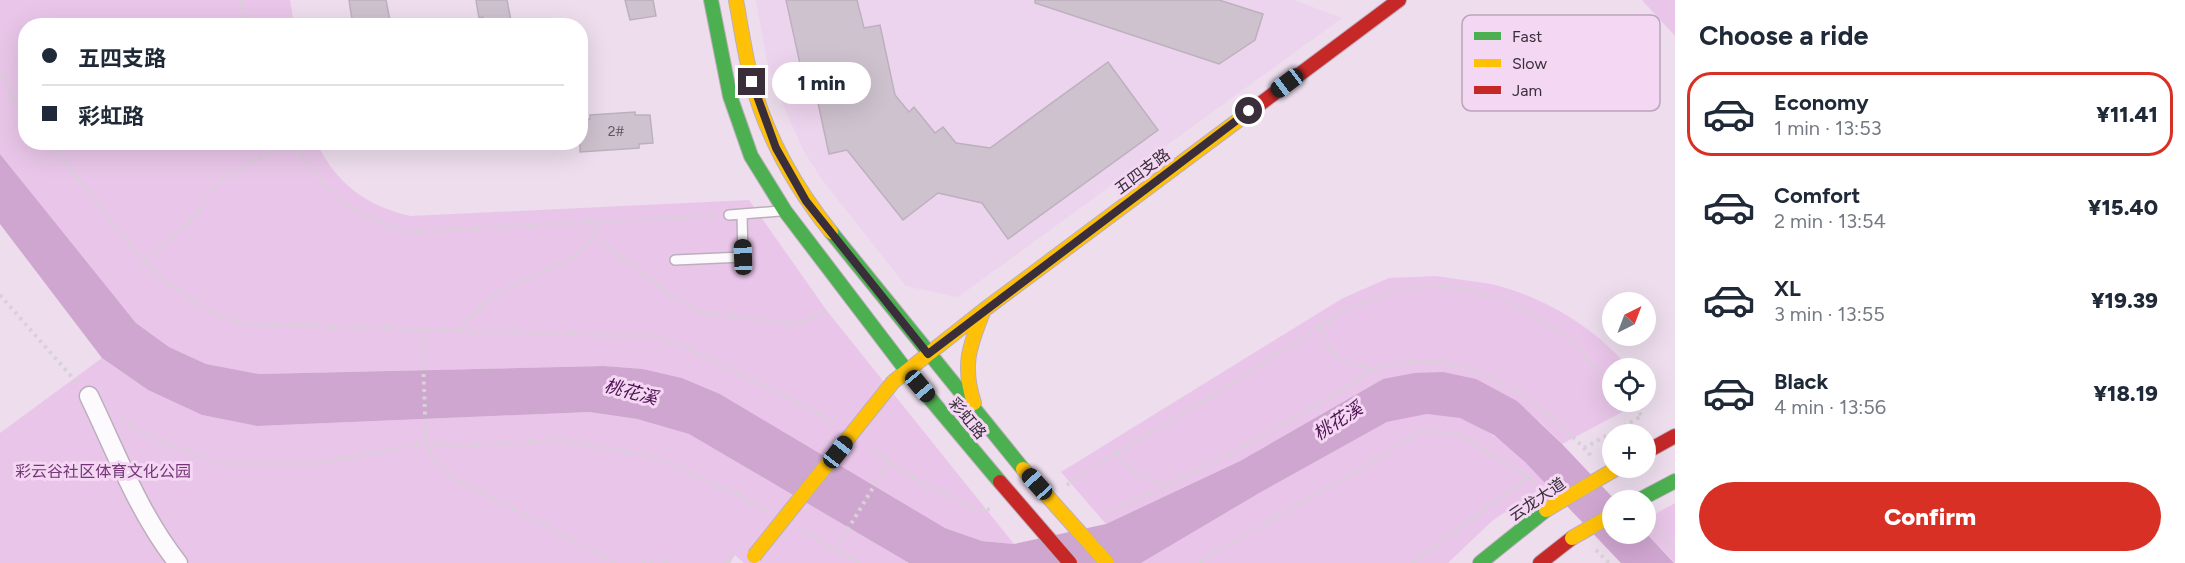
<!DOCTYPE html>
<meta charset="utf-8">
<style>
body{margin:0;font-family:Figtree,"Noto Sans SC",sans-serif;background:#f6f6f7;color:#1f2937;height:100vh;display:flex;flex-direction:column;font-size:22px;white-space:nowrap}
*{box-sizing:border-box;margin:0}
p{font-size:20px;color:#747a83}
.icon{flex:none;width:33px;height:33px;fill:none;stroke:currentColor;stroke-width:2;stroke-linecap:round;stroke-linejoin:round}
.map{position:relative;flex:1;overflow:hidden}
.side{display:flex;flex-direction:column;background:#fff;width:510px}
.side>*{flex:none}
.hud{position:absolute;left:18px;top:18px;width:570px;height:132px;border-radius:24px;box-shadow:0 6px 24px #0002;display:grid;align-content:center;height:132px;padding:0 24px;background:#fff}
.needle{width:39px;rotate:42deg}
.fabs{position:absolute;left:1602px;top:292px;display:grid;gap:12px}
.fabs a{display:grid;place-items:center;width:54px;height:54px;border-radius:50%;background:#fff;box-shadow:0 6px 24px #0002;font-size:30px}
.end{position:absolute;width:27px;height:27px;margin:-14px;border:8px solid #392e39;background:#fff;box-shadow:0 0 0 3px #fff}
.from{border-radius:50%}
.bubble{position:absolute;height:42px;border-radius:21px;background:#fff;box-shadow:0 6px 24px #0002;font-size:20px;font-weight:800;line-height:42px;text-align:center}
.car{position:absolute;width:18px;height:36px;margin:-18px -9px;border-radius:8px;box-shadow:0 0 4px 2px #0007;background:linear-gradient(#222 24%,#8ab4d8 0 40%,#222 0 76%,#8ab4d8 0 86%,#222 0)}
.hud b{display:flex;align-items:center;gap:21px;height:57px;font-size:22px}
.hud b+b{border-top:2px solid #e0e1e3}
.hud i{width:15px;height:15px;background:#1f2937}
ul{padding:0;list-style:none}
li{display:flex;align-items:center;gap:18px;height:84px;margin:0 12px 9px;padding:0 12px;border:3px solid transparent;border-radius:24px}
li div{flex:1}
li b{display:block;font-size:22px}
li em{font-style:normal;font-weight:800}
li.on{border-color:#d93025}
li>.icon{width:54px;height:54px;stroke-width:1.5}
h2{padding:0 24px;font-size:27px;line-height:72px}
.action{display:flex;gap:12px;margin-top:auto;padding:12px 24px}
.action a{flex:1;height:69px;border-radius:36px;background:#d93025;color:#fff;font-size:24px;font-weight:800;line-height:69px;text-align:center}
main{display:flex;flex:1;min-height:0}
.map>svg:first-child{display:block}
.built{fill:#edd4ee}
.green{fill:#e9c6e9}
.water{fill:#cfa6d0}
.building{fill:#cfc2cf;stroke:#bdb0bd;stroke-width:1.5}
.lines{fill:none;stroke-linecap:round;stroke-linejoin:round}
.lane-casing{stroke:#bcafbc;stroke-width:12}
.street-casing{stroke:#bcafbc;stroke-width:21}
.fast-casing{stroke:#bcafbc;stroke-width:16}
.slow-casing{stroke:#bcafbc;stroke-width:16}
.jam-casing{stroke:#bcafbc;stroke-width:16}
.path{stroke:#d6d2d6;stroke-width:4;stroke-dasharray:3 4.5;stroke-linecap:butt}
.lane{stroke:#fcfafc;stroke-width:9}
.street{stroke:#fcfafc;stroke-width:18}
.fast{stroke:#4caf50;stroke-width:14}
.slow{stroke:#ffc107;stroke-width:14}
.jam{stroke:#c62828;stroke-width:14}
.slow-bridge-casing{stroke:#bcafbc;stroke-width:16;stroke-linecap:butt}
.jam-bridge-casing{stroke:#bcafbc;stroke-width:16;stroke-linecap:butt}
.slow-bridge{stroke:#ffc107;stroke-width:14}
.jam-bridge{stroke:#c62828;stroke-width:14}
.route{stroke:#392e39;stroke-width:8}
.labels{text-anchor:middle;stroke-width:6;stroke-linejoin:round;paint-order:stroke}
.number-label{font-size:14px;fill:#5e535e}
.street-label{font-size:16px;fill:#392e39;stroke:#f3d7f3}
.park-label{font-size:16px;fill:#753677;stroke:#f3d7f3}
.water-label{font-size:18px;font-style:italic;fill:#501253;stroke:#f3d7f3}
.key{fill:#f3d7f3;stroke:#bba4bb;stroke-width:1.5}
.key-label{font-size:16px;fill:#392e39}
</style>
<main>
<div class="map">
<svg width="1675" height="563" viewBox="0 0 1675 563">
<rect width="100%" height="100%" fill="#eddded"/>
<path class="built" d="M756,0H1294L1342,18L958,297L906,286L823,181L803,150L779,96L767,62Z"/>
<path class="green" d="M0,0H290L294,25L26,26V142L317,143C335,183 368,207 411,216L749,200L827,311L1014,544L982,541L945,528L720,394L682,378L643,369L604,366L259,374L206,364L169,347L136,323L0,154Z
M1642,0H1675V36Z
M1436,276C1454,279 1473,281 1491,284C1543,296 1596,328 1630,369H1612V402H1641L1562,444L1540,422L1383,379L1240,461L1106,524L1061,472L1343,298L1389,278Z
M102,358L148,390L202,415L257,426L589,412L637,419L689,434L909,563H744L735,555L730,563H0V433Z
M1427,414C1437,415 1450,415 1460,418C1494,429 1522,459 1547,484L1492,521L1448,563H1141L1261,492L1387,422Z
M1675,503V563L1646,533V519Z"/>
<path class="water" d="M0,154L136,323L169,347L206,364L259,374L604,366L643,369L682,378L720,394L945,528L982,541L1014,544L1106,524L1240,461L1383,379L1414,373L1443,372L1476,379L1517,401L1562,444L1616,501H1612V534L1646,533L1674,563H1621L1525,462L1494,435L1460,418L1427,414L1387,422L1261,492L1141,563H909L689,434L637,419L589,412L257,426L202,415L148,390L102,358L0,224Z"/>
<path class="building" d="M349,0H386L391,26H353Z
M476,0H507L512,26H485L483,17L479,18Z
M625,0H653L656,16L630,20Z
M786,0H857L864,28L880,25L895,95L909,112L914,107L935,133L943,127L956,143L990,148L1108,62L1158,130L1008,239L982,203L938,193L903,220L847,150L829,154L817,98L808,100Z
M1035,0H1219L1263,14L1255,40L1219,64L1035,3Z
M635,112V115H650L653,143L639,144V148L580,152V120L590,119V115Z"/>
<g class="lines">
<g class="lane-casing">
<path id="lane" d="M729,215L780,211
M675,260L743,257L742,214"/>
</g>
<g class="street-casing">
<path id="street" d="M89,396C116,452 139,514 178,563"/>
</g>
<g class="fast-casing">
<path id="fast" d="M711,0L730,96L751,156L785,211L906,370L1000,482
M831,232L1023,469
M1637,501L1675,481
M1480,563L1546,510"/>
</g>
<g class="slow-casing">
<path id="slow" d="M736,0C741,27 745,55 752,82C767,138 795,187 831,232
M893,382L984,310L1248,113
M974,403C962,366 969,347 983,312"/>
</g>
<g class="jam-casing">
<path id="jam" d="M1248,113L1399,0
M1646,452L1675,436
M1540,563L1572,538"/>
</g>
<path class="path" d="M242,0L244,26
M0,70L12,98L26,114
M49,142L147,265L172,287L207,310L242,324L648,336L681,345L817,413L833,423
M294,142C321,192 357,219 412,232L716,215
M592,235L677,300L699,312L796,324L827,311
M144,261L198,214L206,196L220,181L286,142
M0,295L78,384
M1320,326C1336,365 1335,357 1374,370
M422,329L426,443L433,458L453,478L617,563
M459,330L480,307L497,293L570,259L586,245L599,223
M121,418L144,434L219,464H314L426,443L464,446L560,440L651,456L735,493L765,510
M869,447L918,481L979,510L994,509
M1584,448L1642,416L1629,402
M1117,453C1133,474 1141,478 1167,484
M1528,477L1539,490
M1067,485L1094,466L1217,393L1346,309L1408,287L1445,286L1505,299L1566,336L1612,385
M1107,512C1170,485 1231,454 1290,420C1310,409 1329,397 1349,385C1357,380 1367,372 1376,369C1465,341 1537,396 1593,458
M1649,520L1675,549
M803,531L860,563
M836,549L889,461
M1596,550L1609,563
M643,563C650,560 661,558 667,563
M726,563L732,554
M1200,563L1232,542L1356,472L1420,431L1463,436L1528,477L1413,563"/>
<use href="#lane" class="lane"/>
<use href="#street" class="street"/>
<use href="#fast" class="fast"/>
<use href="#slow" class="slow"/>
<use href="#jam" class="jam"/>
<g class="slow-bridge-casing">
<path id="slow-bridge" d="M1023,469L1107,563
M1546,510L1617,468
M1572,538L1612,515
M754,556L893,382"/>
</g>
<g class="jam-bridge-casing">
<path id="jam-bridge" d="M1000,482L1070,563"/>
</g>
<use href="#slow-bridge" class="slow-bridge"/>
<use href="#jam-bridge" class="jam-bridge"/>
</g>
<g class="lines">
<path class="route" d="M752,82L776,148L806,201L928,354L1249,111"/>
</g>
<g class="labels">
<g class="number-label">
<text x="616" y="136">2#</text>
</g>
<g class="street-label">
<text transform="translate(1142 171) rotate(-37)" y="6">五四支路</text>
<text transform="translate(968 418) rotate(50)" y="6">彩虹路</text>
<text transform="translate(1537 499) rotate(-34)" y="6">云龙大道</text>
</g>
<g class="park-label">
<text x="103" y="477">彩云谷社区体育文化公园</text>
</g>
<g class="water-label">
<text transform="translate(631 392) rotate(15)" y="6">桃花溪</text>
<text transform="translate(1338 421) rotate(-33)" y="6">桃花溪</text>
</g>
</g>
<rect x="1462" y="15" width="198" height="96" rx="9" class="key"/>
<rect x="1474" y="32" width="27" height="8" fill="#4caf50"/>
<rect x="1474" y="59" width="27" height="8" fill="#ffc107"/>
<rect x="1474" y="86" width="27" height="8" fill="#c62828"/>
<g class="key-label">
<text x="1512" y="42">Fast</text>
<text x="1512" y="69">Slow</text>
<text x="1512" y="96">Jam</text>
</g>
</svg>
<div class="fabs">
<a><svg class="needle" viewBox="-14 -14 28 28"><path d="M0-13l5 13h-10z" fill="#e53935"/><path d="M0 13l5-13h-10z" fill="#747a83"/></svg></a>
<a><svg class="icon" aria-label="locate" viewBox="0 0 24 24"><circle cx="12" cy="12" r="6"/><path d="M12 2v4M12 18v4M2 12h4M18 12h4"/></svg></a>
<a>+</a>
<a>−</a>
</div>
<i class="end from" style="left:1249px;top:111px"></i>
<i class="end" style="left:752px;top:82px"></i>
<div class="bubble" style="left:772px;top:62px;width:99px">1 min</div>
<i class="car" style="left:1287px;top:83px;rotate:233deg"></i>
<i class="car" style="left:743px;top:257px;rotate:358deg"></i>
<i class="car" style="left:920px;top:386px;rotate:140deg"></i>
<i class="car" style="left:838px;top:452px;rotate:38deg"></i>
<i class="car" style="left:1037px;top:484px;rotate:318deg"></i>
<div class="hud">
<b><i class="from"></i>五四支路</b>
<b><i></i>彩虹路</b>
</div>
</div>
<section class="side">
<h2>Choose a ride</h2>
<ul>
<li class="on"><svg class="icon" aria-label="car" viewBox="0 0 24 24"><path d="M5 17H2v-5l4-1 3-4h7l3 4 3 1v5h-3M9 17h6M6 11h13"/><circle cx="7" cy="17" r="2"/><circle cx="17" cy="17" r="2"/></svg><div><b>Economy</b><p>1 min · 13:53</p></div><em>¥11.41</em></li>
<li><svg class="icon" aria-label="car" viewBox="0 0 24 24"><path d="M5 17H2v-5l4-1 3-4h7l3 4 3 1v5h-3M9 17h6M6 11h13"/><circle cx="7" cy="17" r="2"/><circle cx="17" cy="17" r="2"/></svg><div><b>Comfort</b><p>2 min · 13:54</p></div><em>¥15.40</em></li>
<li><svg class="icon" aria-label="car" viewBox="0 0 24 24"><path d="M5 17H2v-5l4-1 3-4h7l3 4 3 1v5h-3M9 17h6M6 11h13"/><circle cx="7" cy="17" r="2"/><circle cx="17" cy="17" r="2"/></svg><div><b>XL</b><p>3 min · 13:55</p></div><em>¥19.39</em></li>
<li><svg class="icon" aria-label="car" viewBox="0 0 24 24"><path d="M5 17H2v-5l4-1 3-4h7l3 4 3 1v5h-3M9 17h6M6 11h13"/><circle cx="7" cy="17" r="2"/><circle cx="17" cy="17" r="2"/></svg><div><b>Black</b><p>4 min · 13:56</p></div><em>¥18.19</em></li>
</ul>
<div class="action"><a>Confirm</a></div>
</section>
</main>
